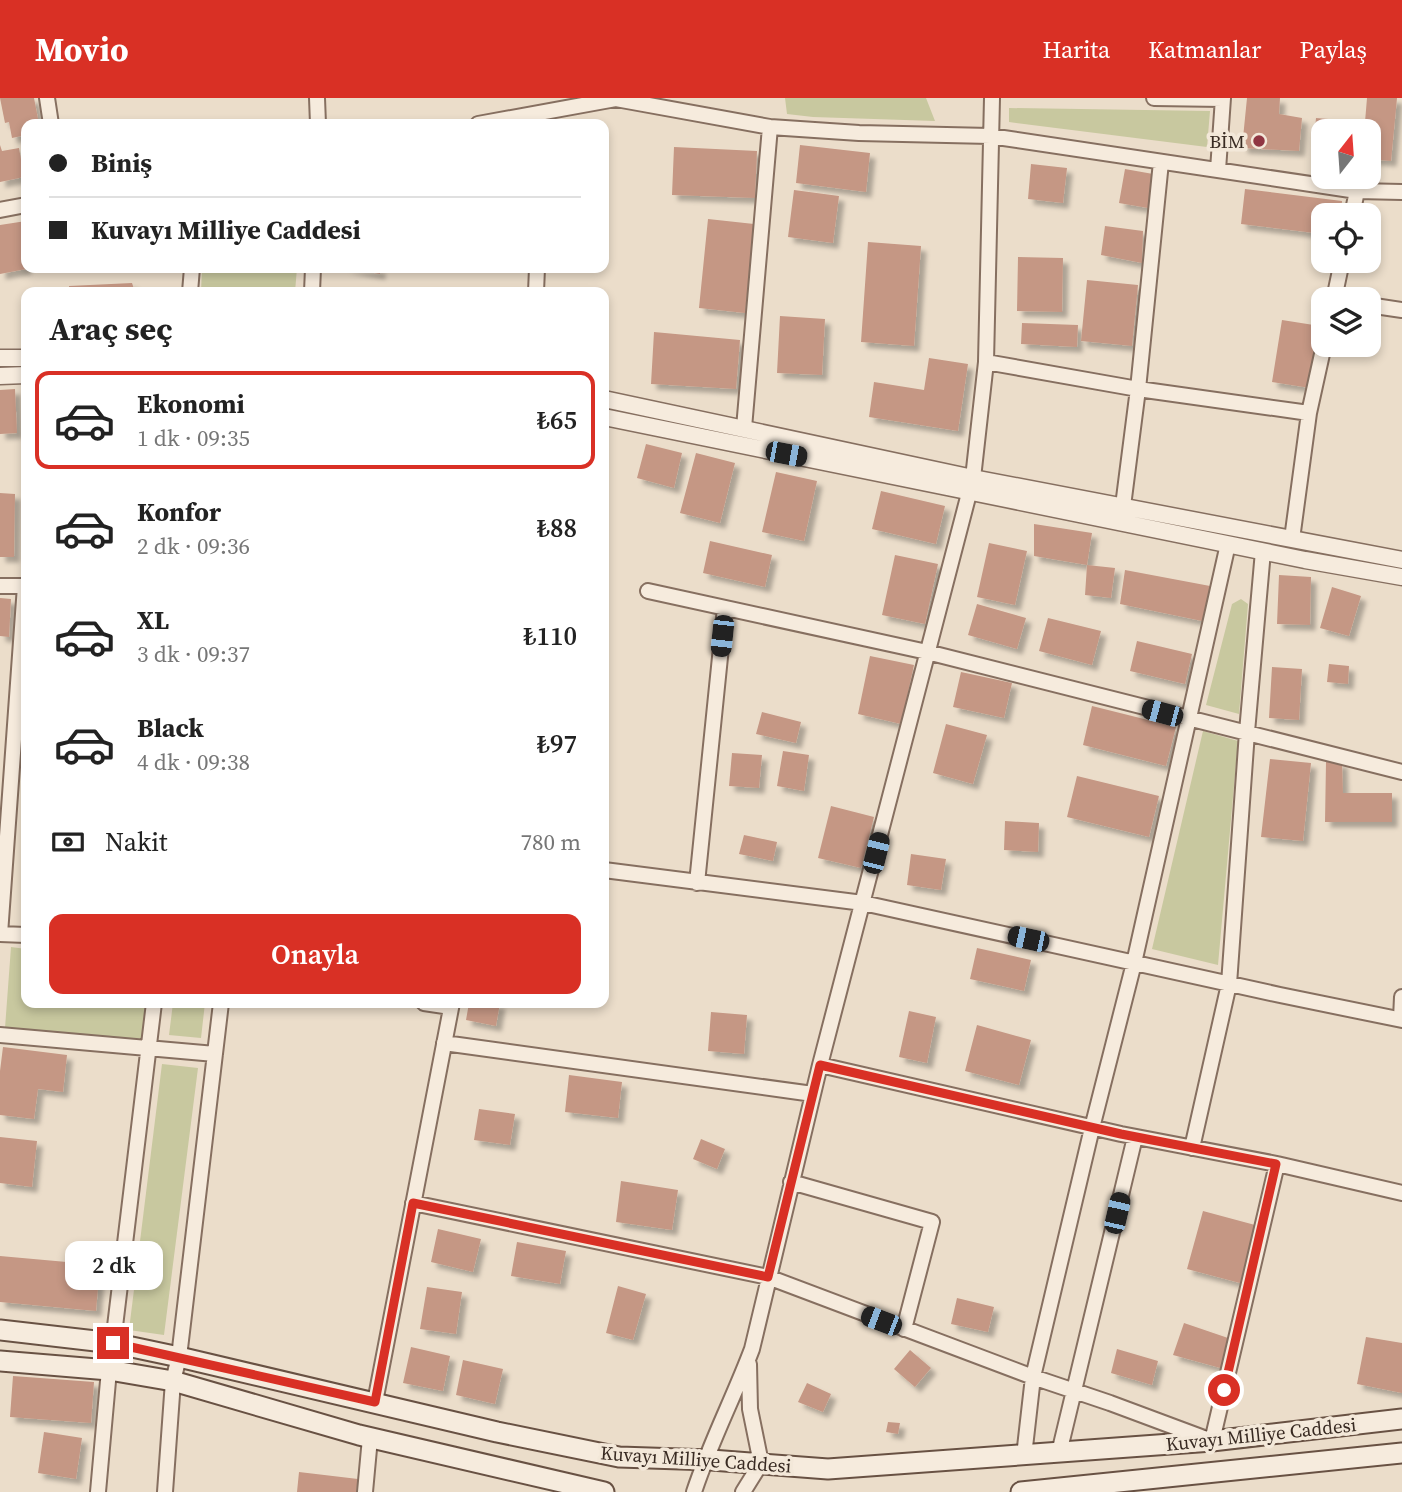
<!DOCTYPE html>
<html lang="tr">
<meta charset="utf-8">
<style>
body{margin:0;font-family:"Source Serif 4",serif;background:#f6f6f6;color:#222;height:100vh;display:flex;flex-direction:column;font-size:26px;white-space:nowrap}
*{box-sizing:border-box;margin:0}
p{font-size:23px;color:#767676}
.icon{flex:none;width:38px;height:38px;fill:none;stroke:currentColor;stroke-width:2;stroke-linecap:round;stroke-linejoin:round}
.map{position:relative;flex:1;overflow:hidden}
.details{position:absolute;left:21px;top:189px;width:588px;height:721px;display:flex;flex-direction:column;background:#fff;border-radius:14px;box-shadow:0 4px 10px #0003}
.details>*{flex:none}
.banner{position:absolute;left:21px;top:21px;width:588px;height:154px;border-radius:14px;box-shadow:0 4px 10px #0003;display:grid;align-content:center;height:154px;padding:0 28px;background:#fff}
.needle{width:46px;rotate:17deg}
.controls{position:absolute;left:1311px;top:21px;display:grid;gap:14px}
.controls a{display:grid;place-items:center;width:70px;height:70px;border-radius:14px;background:#fff;box-shadow:0 4px 10px #0003;font-size:35px}
.end{position:absolute;width:32px;height:32px;margin:-16px;border:9px solid #d93025;background:#fff;box-shadow:0 0 0 4px #fff}
.from{border-radius:50%}
.bubble{position:absolute;height:49px;border-radius:14px;background:#fff;box-shadow:0 4px 10px #0003;font-size:23px;font-weight:600;line-height:49px;text-align:center}
.car{position:absolute;width:21px;height:42px;margin:-21px -10px;border-radius:9px;box-shadow:0 0 5px 2px #0007;background:linear-gradient(#222 24%,#8ab4d8 0 40%,#222 0 76%,#8ab4d8 0 86%,#222 0)}
.banner b{display:flex;align-items:center;gap:24px;height:66px;font-size:26px}
.banner b+b{border-top:2px solid #e0e0e0}
.banner i{width:18px;height:18px;background:#222}
ul{padding:0;list-style:none}
li{display:flex;align-items:center;gap:21px;height:98px;margin:0 14px 10px;padding:0 14px;border:4px solid transparent;border-radius:14px}
li div{flex:1}
li b{display:block;font-size:26px}
li em{font-style:normal;font-weight:600}
li.on{border-color:#d93025}
li>.icon{width:63px;height:63px;stroke-width:1.5}
h2{padding:0 28px;font-size:32px;line-height:84px}
.pay{display:flex;align-items:center;gap:18px;height:77px;padding:0 28px;font-size:26px}
.pay p{margin-inline-start:auto}
.cta{display:flex;gap:14px;margin-top:auto;padding:14px 28px}
.cta a{flex:1;height:80px;border-radius:14px;background:#d93025;color:#fff;font-size:28px;font-weight:600;line-height:80px;text-align:center}
header{display:flex;align-items:center;gap:42px;box-sizing:border-box;height:98px;padding:0 35px;background:#d93025;color:#fff}
header strong{font-size:33px}
nav{display:flex;gap:38px;margin-inline-start:auto;font-size:24px}
.map>svg:first-child{display:block}
.green{fill:#c8c89f}
.building{fill:#c59784;filter:url(#shadow)}
.lines{fill:none;stroke-linecap:round;stroke-linejoin:round}
.minor-casing{stroke:#866f60;stroke-width:18}
.tertiary-casing{stroke:#866f60;stroke-width:19}
.secondary-casing{stroke:#685143;stroke-width:23}
.minor{stroke:#f6ebdd;stroke-width:14}
.tertiary{stroke:#f6ebdd;stroke-width:16}
.secondary{stroke:#f6ebdd;stroke-width:19}
.route{stroke:#d93025;stroke-width:9}
.poi-dot{fill:#903642;stroke:#f3e8d9;stroke-width:2.5}
.labels{text-anchor:middle;stroke-width:7;stroke-linejoin:round;paint-order:stroke}
.poi-label{font-size:19px;fill:#382a22;stroke:#f3e8d9;text-anchor:end}
.street-label{font-size:19px;fill:#382a22;stroke:#f3e8d9}
</style>
<header>
<strong>Movio</strong>
<nav><a>Harita</a><a>Katmanlar</a><a>Paylaş</a></nav>
</header>
<div class="map">
<svg width="1402" height="1394" viewBox="0 0 1402 1394">
<defs>
<filter id="shadow"><feDropShadow dx="5.5" dy="5.5" stdDeviation="2" flood-color="#0004"/></filter>
</defs>
<rect width="100%" height="100%" fill="#ebddca"/>
<path class="green" d="M785,0H926L935,23L813,19L787,16Z
M1009,10L1210,13L1207,49L1009,24Z
M202,170H297L295,194H201Z
M1241,501L1248,506L1239,616L1206,607L1232,506Z
M1203,633L1238,643L1218,867L1152,851Z
M11,849L26,851V905H145L142,941L5,930Z
M173,905H205L201,940L169,937Z
M162,966L198,970L164,1237L129,1232Z"/>
<path class="building" d="M0,0H34L39,26H26V37L12,40L9,24L5,25Z
M1247,0H1280L1279,16L1302,20L1299,53L1242,50Z
M1367,0H1397L1391,63L1368,61V33H1323V57L1313,56L1316,20L1365,24Z
M0,47L2,53L19,50L24,79L0,84Z
M800,47L870,55L866,94L796,85Z
M674,49L757,53L755,100L672,97Z
M1031,66L1067,70L1063,105L1028,101Z
M1125,71L1153,76L1148,110L1119,105Z
M1245,91L1342,103L1341,117H1323V136L1241,126Z
M794,92L839,98L833,145L788,139Z
M708,121L754,126L745,215L699,210Z
M26,123V171L0,176V127Z
M1105,128L1143,133L1142,165L1101,157Z
M868,144L921,148L914,248L861,244Z
M1018,159L1063,160L1062,214L1017,213Z
M344,170H380V176Z
M1087,182L1138,187L1132,248L1081,243Z
M132,185L135,194H69V188Z
M780,218L825,221L822,277L777,275Z
M1282,222L1320,228L1310,290L1272,284Z
M1022,225L1078,227L1077,249L1021,246Z
M654,234L740,242L736,291L651,286Z
M929,260L968,266L958,333L869,319L874,284L924,292Z
M15,291L17,335L0,336V292Z
M646,346L682,355L674,390L637,380Z
M696,355L735,365L720,425L680,415Z
M776,374L817,383L804,443L762,434Z
M881,393L945,408L936,446L872,431Z
M0,395L15,396L14,459H0Z
M23,414H26V464H23Z
M1034,426L1092,435L1087,467L1034,458Z
M710,443L772,457L765,489L703,475Z
M989,445L1027,453L1015,507L977,499Z
M895,457L938,466L925,526L882,517Z
M1087,467L1115,470L1111,500L1085,497Z
M1125,472L1210,488L1202,523L1120,506Z
M1279,477L1311,479L1310,527L1277,526Z
M1332,489L1361,498L1349,538L1320,530Z
M0,500L11,501L9,539L0,538Z
M977,506L1026,520L1017,551L968,537Z
M1048,520L1101,533L1092,567L1039,553Z
M1137,543L1192,556L1185,586L1130,573Z
M870,558L914,567L901,626L858,616Z
M1329,566L1349,568L1348,586L1327,584Z
M1272,569L1302,571L1299,622L1269,620Z
M961,574L1012,585L1004,620L953,609Z
M1092,608L1176,629L1166,668L1083,647Z
M762,614L801,624L796,645L756,636Z
M946,626L987,637L973,686L933,675Z
M783,653L809,657L804,693L777,688Z
M732,655L762,657L759,690L729,688Z
M1270,661L1311,665L1303,743L1261,739Z
M1326,664H1342L1343,695H1392V724H1325Z
M1077,678L1159,698L1149,739L1067,719Z
M831,708L874,719L861,770L818,760Z
M1005,723L1039,725L1038,754L1004,752Z
M24,734H26V761H21Z
M744,737L777,744L773,763L739,756Z
M911,756L946,761L941,792L907,787Z
M977,850L1031,862L1024,893L970,881Z
M469,905H500L496,928L466,922Z
M909,913L936,919L927,965L899,959Z
M711,914L747,917L744,956L708,953Z
M977,927L1031,942L1019,987L965,973Z
M3,949L67,957L63,994L38,991L34,1021L0,1017V973Z
M569,977L622,984L618,1020L565,1014Z
M479,1011L515,1016L510,1047L474,1042Z
M0,1039L37,1043L32,1089L0,1085Z
M701,1041L725,1051L717,1071L693,1061Z
M621,1083L678,1092L672,1132L616,1124Z
M1203,1113L1255,1127L1240,1185L1187,1171Z
M438,1131L481,1141L473,1174L431,1164Z
M517,1144L566,1153L560,1186L511,1178Z
M0,1158L100,1167L96,1213L0,1204Z
M618,1188L646,1196L633,1242L606,1235Z
M427,1189L462,1194L456,1236L420,1231Z
M957,1200L994,1209L988,1234L951,1226Z
M1184,1225L1228,1240L1224,1271L1173,1257Z
M1366,1239L1402,1245V1295L1357,1286Z
M411,1249L450,1258L443,1293L403,1285Z
M1117,1251L1158,1263L1152,1287L1111,1275Z
M910,1252L931,1270L915,1289L894,1271Z
M463,1262L503,1271L495,1306L456,1297Z
M13,1278L94,1284L91,1325L10,1319Z
M807,1285L831,1296L823,1314L798,1304Z
M888,1324L900,1325L898,1336L886,1334Z
M44,1334L82,1340L76,1381L38,1375Z
M299,1374L358,1381L356,1394H297Z"/>
<g class="lines">
<g class="minor-casing">
<path id="minor" d="M47,0L51,26
M317,0L318,26
M1154,0L1223,1
M616,1L770,29L859,35L990,38L1357,93L1402,94
M478,26L621,0
M1218,72L1223,0
M0,112L26,107
M1352,117L1357,93
M190,194L192,170
M312,194L313,170
M536,194L537,170
M1334,201L1342,163
M1368,207L1402,212
M986,264L1138,291L1309,315
M744,330L770,29
M1123,408L1138,291L1161,64
M1292,441L1309,315L1324,247
M0,488H26
M25,488L0,836L26,837
M648,493L927,554L1402,674
M604,772L863,805L1280,897L1402,922
M697,785L725,510
M424,905L451,909
M1401,921L1402,899
M0,937L215,956
M444,945L813,996
M820,967L1121,1036L1277,1066L1402,1095
M1192,1050L1229,886L1247,634L1263,453
M791,1084L932,1124L904,1231
M413,1105L768,1179L1033,1279L1110,1305L1212,1343L1277,1066
M113,1245L154,905
M375,1304L452,905
M1059,1355L1135,1039
M1024,1358L1033,1279L1092,1030L1134,865L1228,446
M98,1394L109,1272
M165,1394L173,1283L179,1259L221,905
M365,1394L370,1340
M694,1394C710,1345 734,1299 752,1251L820,967L973,380L986,264L992,0
M743,1394L761,1365L750,1311L749,1266"/>
</g>
<g class="tertiary-casing">
<path id="tertiary" d="M0,260H26
M0,278L26,277
M604,301L973,380L1402,462
M604,319L1305,462L1402,479"/>
</g>
<g class="secondary-casing">
<path id="secondary" d="M0,1232L113,1245L179,1259L497,1334L619,1359L711,1362L828,1371L1212,1343L1402,1321
M0,1263L109,1272L173,1283L359,1337L604,1394
M1021,1394L1402,1355"/>
</g>
<use href="#minor" class="minor"/>
<use href="#tertiary" class="tertiary"/>
<use href="#secondary" class="secondary"/>
</g>
<g class="lines">
<path class="route" d="M113,1245L375,1304L413,1105L768,1179L820,967L1121,1036L1276,1066L1224,1292"/>
</g>
<circle class="poi-dot" cx="1259" cy="43" r="7"/>
<g class="labels">
<g class="poi-label">
<text x="1245" y="50">BİM</text>
</g>
<g class="street-label">
<text transform="translate(1261 1336) rotate(-6)" y="7">Kuvayı Milliye Caddesi</text>
<text transform="translate(696 1361) rotate(4)" y="7">Kuvayı Milliye Caddesi</text>
</g>
</g>
</svg>
<div class="controls">
<a><svg class="needle" viewBox="-14 -14 28 28"><path d="M0-13l5 13h-10z" fill="#e53935"/><path d="M0 13l5-13h-10z" fill="#767676"/></svg></a>
<a><svg class="icon" aria-label="locate" viewBox="0 0 24 24"><circle cx="12" cy="12" r="6"/><path d="M12 2v4M12 18v4M2 12h4M18 12h4"/></svg></a>
<a><svg class="icon" aria-label="layers" viewBox="0 0 24 24"><path d="M12 4l9 5-9 5-9-5zM3 14l9 5 9-5"/></svg></a>
</div>
<i class="end from" style="left:1224px;top:1292px"></i>
<i class="end" style="left:113px;top:1245px"></i>
<div class="bubble" style="left:65px;top:1143px;width:98px">2 dk</div>
<i class="car" style="left:786px;top:356px;rotate:101deg"></i>
<i class="car" style="left:722px;top:538px;rotate:186deg"></i>
<i class="car" style="left:1162px;top:615px;rotate:285deg"></i>
<i class="car" style="left:876px;top:755px;rotate:14deg"></i>
<i class="car" style="left:1028px;top:841px;rotate:282deg"></i>
<i class="car" style="left:1117px;top:1115px;rotate:13deg"></i>
<i class="car" style="left:881px;top:1223px;rotate:291deg"></i>
<div class="banner">
<b><i class="from"></i>Biniş</b>
<b><i></i>Kuvayı Milliye Caddesi</b>
</div>
<section class="details">
<h2>Araç seç</h2>
<ul>
<li class="on"><svg class="icon" aria-label="car" viewBox="0 0 24 24"><path d="M5 17H2v-5l4-1 3-4h7l3 4 3 1v5h-3M9 17h6M6 11h13"/><circle cx="7" cy="17" r="2"/><circle cx="17" cy="17" r="2"/></svg><div><b>Ekonomi</b><p>1 dk · 09:35</p></div><em>₺65</em></li>
<li><svg class="icon" aria-label="car" viewBox="0 0 24 24"><path d="M5 17H2v-5l4-1 3-4h7l3 4 3 1v5h-3M9 17h6M6 11h13"/><circle cx="7" cy="17" r="2"/><circle cx="17" cy="17" r="2"/></svg><div><b>Konfor</b><p>2 dk · 09:36</p></div><em>₺88</em></li>
<li><svg class="icon" aria-label="car" viewBox="0 0 24 24"><path d="M5 17H2v-5l4-1 3-4h7l3 4 3 1v5h-3M9 17h6M6 11h13"/><circle cx="7" cy="17" r="2"/><circle cx="17" cy="17" r="2"/></svg><div><b>XL</b><p>3 dk · 09:37</p></div><em>₺110</em></li>
<li><svg class="icon" aria-label="car" viewBox="0 0 24 24"><path d="M5 17H2v-5l4-1 3-4h7l3 4 3 1v5h-3M9 17h6M6 11h13"/><circle cx="7" cy="17" r="2"/><circle cx="17" cy="17" r="2"/></svg><div><b>Black</b><p>4 dk · 09:38</p></div><em>₺97</em></li>
</ul>
<div class="pay"><svg class="icon" aria-label="cash" viewBox="0 0 24 24"><path d="M3 7h18v10H3z"/><circle cx="12" cy="12" r="2"/></svg>Nakit<p>780 m</p></div>
<div class="cta"><a>Onayla</a></div>
</section>
</div>
